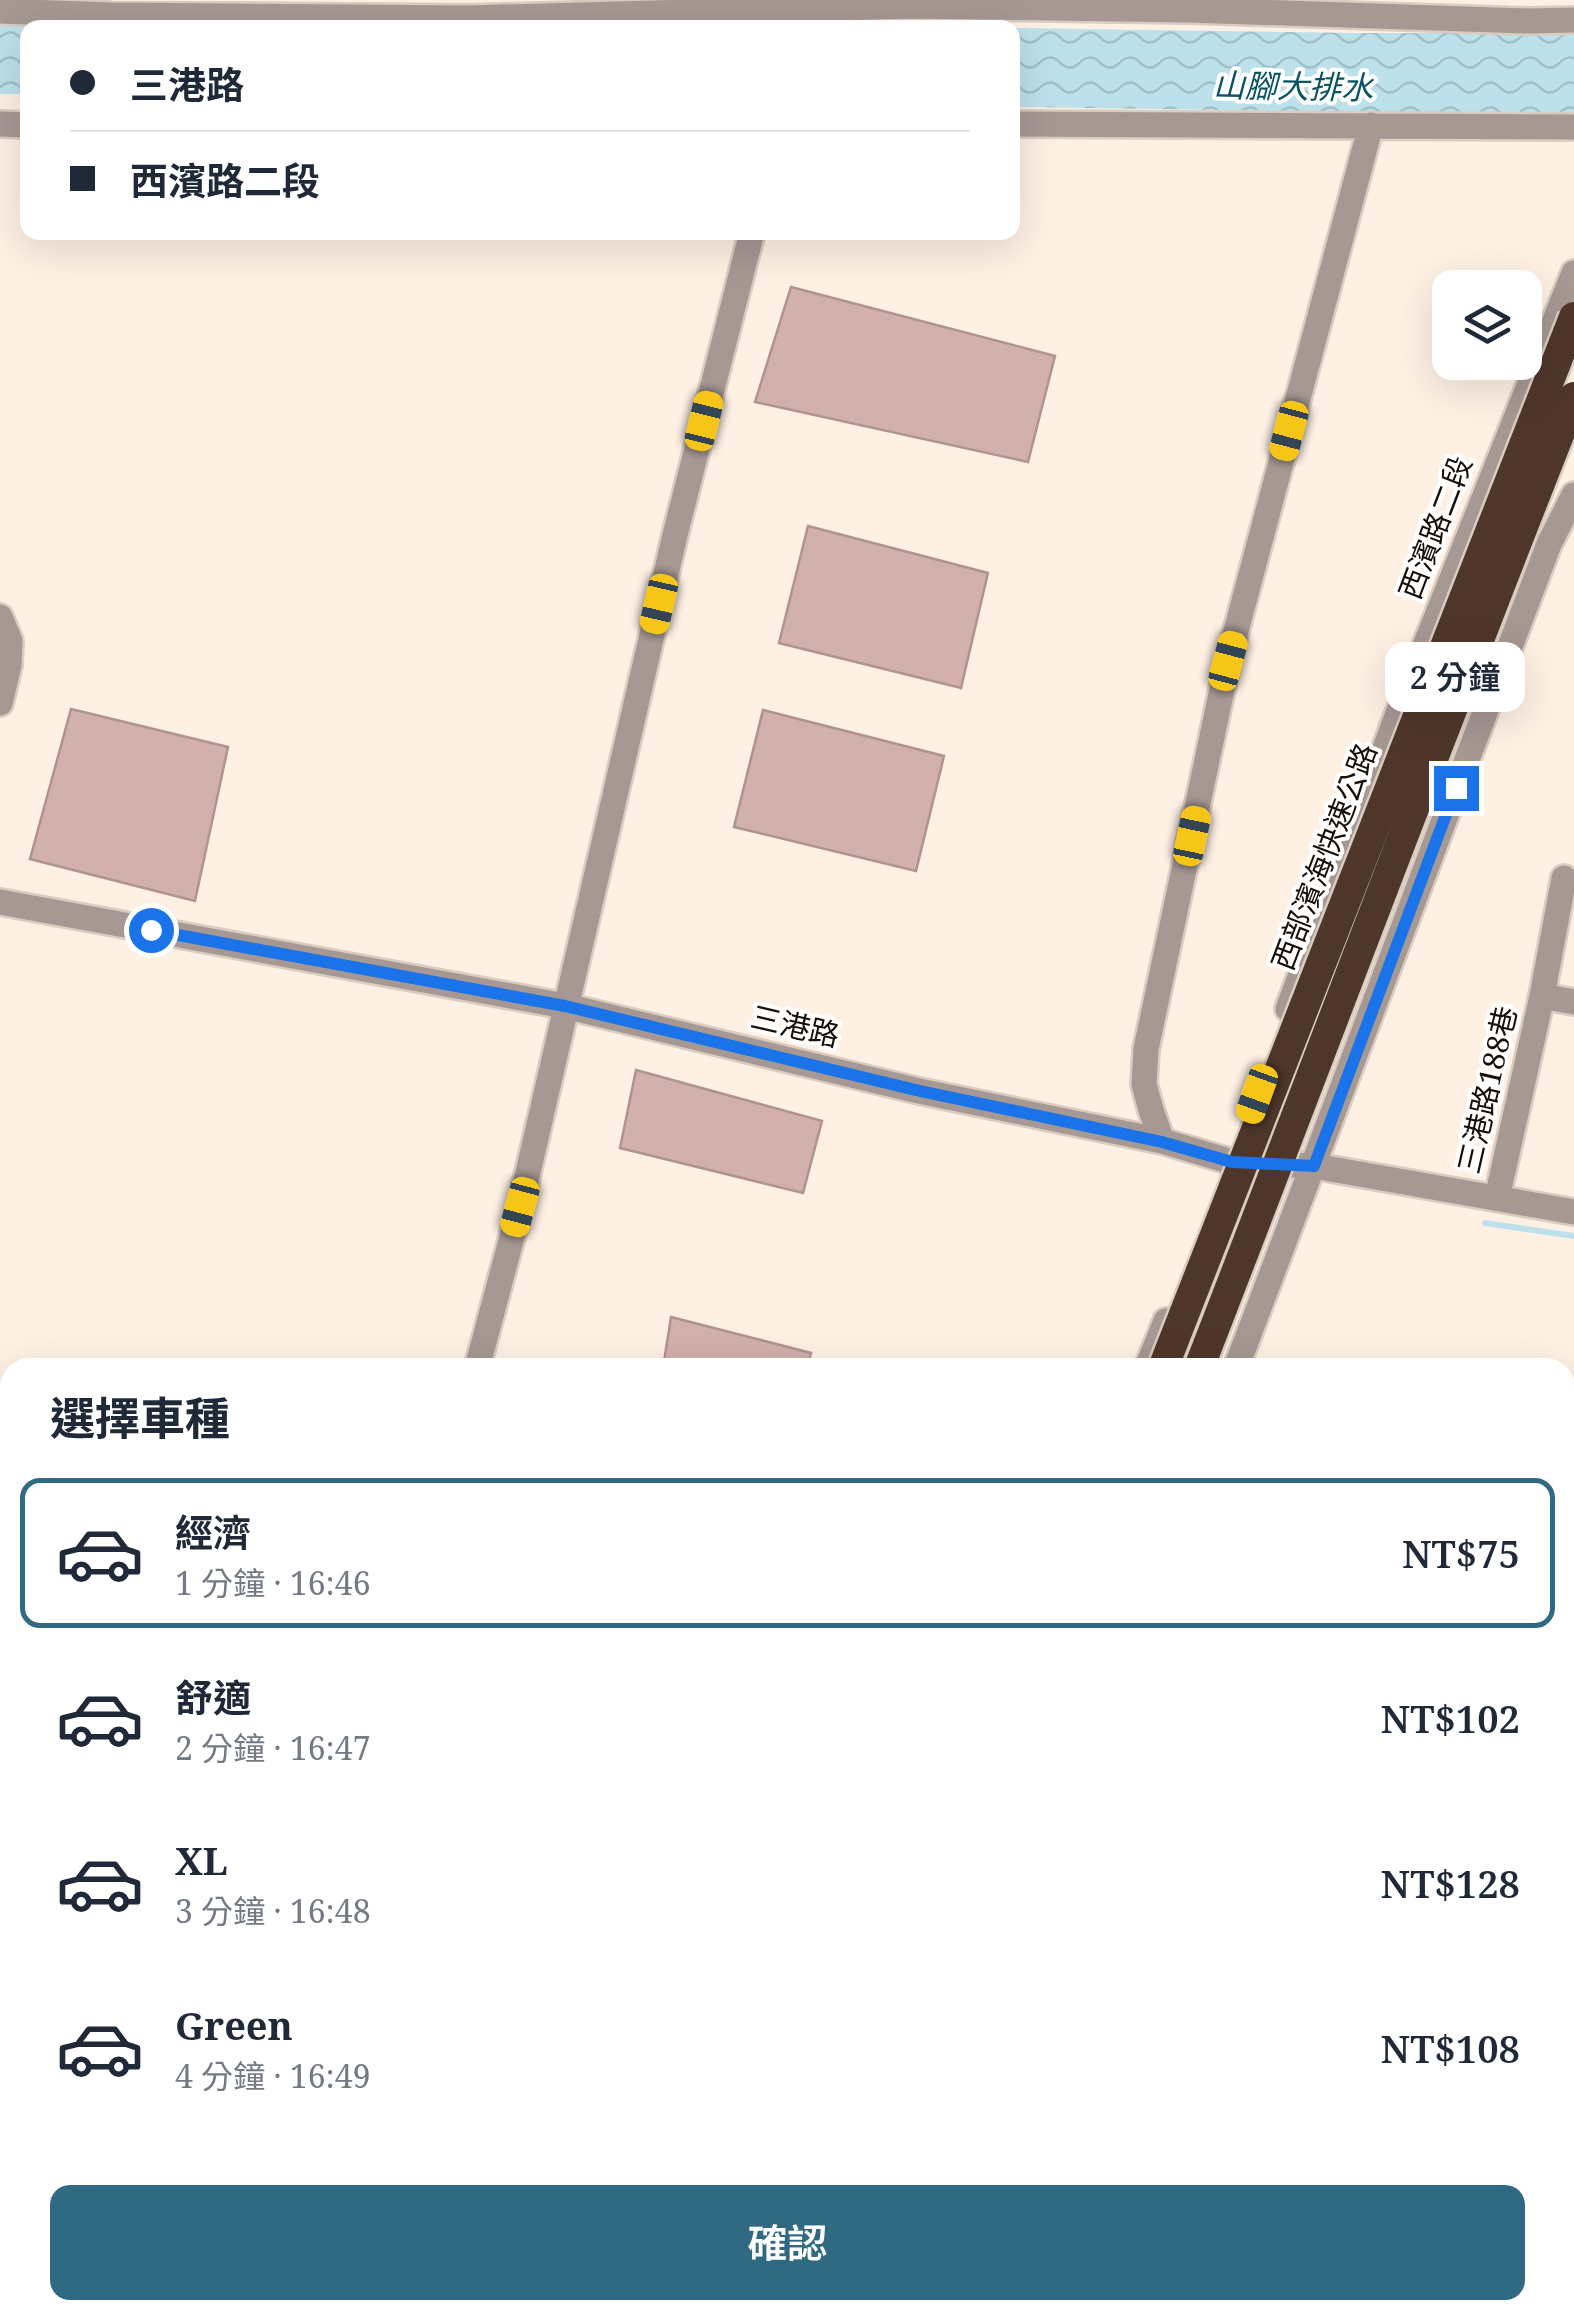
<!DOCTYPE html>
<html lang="zh-TW">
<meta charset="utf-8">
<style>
body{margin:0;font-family:"Noto Serif","Noto Sans TC",serif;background:#f6f6f7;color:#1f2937;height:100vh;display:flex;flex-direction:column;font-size:38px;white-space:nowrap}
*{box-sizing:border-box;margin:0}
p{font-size:32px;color:#747a83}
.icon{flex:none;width:55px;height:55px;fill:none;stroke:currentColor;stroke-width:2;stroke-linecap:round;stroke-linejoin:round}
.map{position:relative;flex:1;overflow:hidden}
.sheet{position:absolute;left:0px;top:1358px;width:1575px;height:962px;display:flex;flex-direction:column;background:#fff;border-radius:30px 30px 0 0;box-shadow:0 10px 40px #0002}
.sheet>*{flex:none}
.banner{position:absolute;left:20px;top:20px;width:1000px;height:220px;border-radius:20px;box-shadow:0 10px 40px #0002;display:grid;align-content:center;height:220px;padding:0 50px;background:#fff}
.controls{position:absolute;left:1432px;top:270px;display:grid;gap:20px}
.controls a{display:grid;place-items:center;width:110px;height:110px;border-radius:20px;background:#fff;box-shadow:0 10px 40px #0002;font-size:50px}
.end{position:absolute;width:45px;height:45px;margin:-22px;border:12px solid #1a73e8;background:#fff;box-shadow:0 0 0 5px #fff}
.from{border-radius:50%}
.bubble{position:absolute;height:70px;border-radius:20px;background:#fff;box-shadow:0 10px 40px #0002;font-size:32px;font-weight:600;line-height:70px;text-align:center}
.car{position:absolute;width:30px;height:60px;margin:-30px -15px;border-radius:12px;box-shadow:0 0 8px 2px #0007;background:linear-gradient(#f5c518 24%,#345 0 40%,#f5c518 0 76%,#345 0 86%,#f5c518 0)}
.banner b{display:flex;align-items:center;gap:35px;height:95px;font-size:38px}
.banner b+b{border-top:2px solid #e0e1e3}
.banner i{width:25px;height:25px;background:#1f2937}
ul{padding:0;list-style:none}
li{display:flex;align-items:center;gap:30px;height:150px;margin:0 20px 15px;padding:0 30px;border:5px solid transparent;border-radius:20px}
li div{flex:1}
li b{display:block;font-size:38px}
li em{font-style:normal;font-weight:600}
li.active{border-color:#2f6a82}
li>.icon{width:90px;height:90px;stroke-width:1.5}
h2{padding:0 50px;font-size:45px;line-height:120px}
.action{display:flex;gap:20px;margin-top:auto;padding:20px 50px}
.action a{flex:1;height:115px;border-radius:20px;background:#2f6a82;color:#fff;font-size:40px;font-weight:600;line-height:115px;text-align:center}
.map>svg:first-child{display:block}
.water{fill:url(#water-waves)}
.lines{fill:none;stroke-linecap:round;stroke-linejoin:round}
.stream{stroke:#bde1eb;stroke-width:6}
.building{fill:#d2b0ab;stroke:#b1938e;stroke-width:2.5}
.minor-casing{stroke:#d9ccc0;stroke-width:30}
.highway-casing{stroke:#d9ccc0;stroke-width:35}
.minor{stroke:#a69893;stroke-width:25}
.highway{stroke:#4f362b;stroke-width:30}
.highway-bridge-casing{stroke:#d9ccc0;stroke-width:35;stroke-linecap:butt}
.highway-bridge{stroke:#4f362b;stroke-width:30}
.route{stroke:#1a73e8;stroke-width:12}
.labels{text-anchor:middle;stroke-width:8;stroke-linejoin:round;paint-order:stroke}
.street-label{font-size:30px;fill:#170f08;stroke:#fff}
.water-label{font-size:32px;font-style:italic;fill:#0a5464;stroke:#fff}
</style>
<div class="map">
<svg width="1574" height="2319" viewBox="0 0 1574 2319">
<defs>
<pattern id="water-waves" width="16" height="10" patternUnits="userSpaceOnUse" patternTransform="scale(2.5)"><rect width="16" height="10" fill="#bde1eb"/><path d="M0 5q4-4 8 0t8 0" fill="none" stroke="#a2c0c8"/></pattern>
</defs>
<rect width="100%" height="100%" fill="#fef0e3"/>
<path class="water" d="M0,13L135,17L948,27L28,28L27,94H0Z
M1013,28L1353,33H1574V115L1013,107Z
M0,2128L10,2134V2230L0,2224Z
M136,2310H296L310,2319H151Z"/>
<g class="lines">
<path class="stream" d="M1485,1223L1574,1236"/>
</g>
<path class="building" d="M791,287L1055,356L1028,462L755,402Z
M808,526L988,573L961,688L779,643Z
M71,709L228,747L195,901L30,859Z
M763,710L944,756L916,871L734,827Z
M636,1070L822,1121L803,1193L620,1148Z
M671,1317L811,1353L807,1368H663Z"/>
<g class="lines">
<g class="minor-casing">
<path id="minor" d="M0,11L111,15L468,18L912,6L1190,10L1529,21L1574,20
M0,124L28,125
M1012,124L1574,127
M0,617L10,641L9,665L0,703
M0,902L565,1006L919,1091L1162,1141L1232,1162L1314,1166L1574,1212
M1542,996L1574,1002
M1288,1009L1397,716L1574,273
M1162,1141L1151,1110L1144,1084L1146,1049L1228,661L1371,125
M1497,1198L1542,996L1564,878
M477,1368L520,1207L675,535L752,232
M1147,1368L1166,1321
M1236,1368L1549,544L1574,495
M1565,2005L1574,2007
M0,2105L10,2111
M0,2244L10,2250
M1565,2257L1574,2220
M107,2310L122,2319
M333,2310L347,2319
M767,2319L771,2310
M863,2319L866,2310
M1550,2319L1552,2310"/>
</g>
<g class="highway-casing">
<path id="highway" d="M791,2319L794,2310
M821,2319L825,2310"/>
</g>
<use href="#minor" class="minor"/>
<use href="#highway" class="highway"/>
<g class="highway-bridge-casing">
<path id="highway-bridge" d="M1163,1368L1574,317
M1199,1368C1325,1044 1446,719 1574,397"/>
</g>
<use href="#highway-bridge" class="highway-bridge"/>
</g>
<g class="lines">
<path class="route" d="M151,930L565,1006L920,1091L1162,1142L1232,1162L1314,1166L1456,788"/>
</g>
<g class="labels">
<g class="street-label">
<text transform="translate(1436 528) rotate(-69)" y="10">西濱路二段</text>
<text transform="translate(1325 857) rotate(-69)" y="10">西部濱海快速公路</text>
<text transform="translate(795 1027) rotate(13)" y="10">三港路</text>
<text transform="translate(1488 1090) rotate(-77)" y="10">三港路188巷</text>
</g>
<g class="water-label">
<text transform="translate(1293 87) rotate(1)" y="11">山腳大排水</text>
</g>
</g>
</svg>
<div class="controls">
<a><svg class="icon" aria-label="layers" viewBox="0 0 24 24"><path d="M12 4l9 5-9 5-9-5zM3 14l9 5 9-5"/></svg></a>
</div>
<i class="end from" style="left:151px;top:930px"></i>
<i class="end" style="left:1456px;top:788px"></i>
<div class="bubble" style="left:1385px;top:642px;width:140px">2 分鐘</div>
<i class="car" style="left:704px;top:421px;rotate:14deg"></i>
<i class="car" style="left:1289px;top:431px;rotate:195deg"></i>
<i class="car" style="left:659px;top:604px;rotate:193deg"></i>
<i class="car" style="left:1228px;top:661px;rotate:15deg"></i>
<i class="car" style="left:1192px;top:836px;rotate:12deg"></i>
<i class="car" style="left:1257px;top:1094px;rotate:200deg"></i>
<i class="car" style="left:520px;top:1207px;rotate:195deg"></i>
<div class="banner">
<b><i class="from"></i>三港路</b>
<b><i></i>西濱路二段</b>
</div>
<section class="sheet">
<h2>選擇車種</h2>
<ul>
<li class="active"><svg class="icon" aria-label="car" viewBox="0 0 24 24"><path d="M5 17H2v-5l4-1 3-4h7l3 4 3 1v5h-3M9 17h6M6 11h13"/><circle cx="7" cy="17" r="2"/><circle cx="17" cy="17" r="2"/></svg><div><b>經濟</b><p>1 分鐘 · 16:46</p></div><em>NT$75</em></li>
<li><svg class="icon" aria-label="car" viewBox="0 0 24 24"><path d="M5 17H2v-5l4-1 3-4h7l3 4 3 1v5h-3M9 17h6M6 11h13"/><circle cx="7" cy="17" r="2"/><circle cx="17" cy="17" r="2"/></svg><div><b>舒適</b><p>2 分鐘 · 16:47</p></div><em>NT$102</em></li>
<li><svg class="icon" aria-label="car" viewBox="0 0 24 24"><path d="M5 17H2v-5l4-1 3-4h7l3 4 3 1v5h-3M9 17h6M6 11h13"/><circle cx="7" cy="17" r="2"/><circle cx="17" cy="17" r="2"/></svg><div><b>XL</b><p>3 分鐘 · 16:48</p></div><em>NT$128</em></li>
<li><svg class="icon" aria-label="car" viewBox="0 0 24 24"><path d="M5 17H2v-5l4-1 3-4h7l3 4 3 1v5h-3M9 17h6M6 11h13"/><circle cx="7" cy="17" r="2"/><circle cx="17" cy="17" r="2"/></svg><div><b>Green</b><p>4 分鐘 · 16:49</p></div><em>NT$108</em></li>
</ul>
<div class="action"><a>確認</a></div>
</section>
</div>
